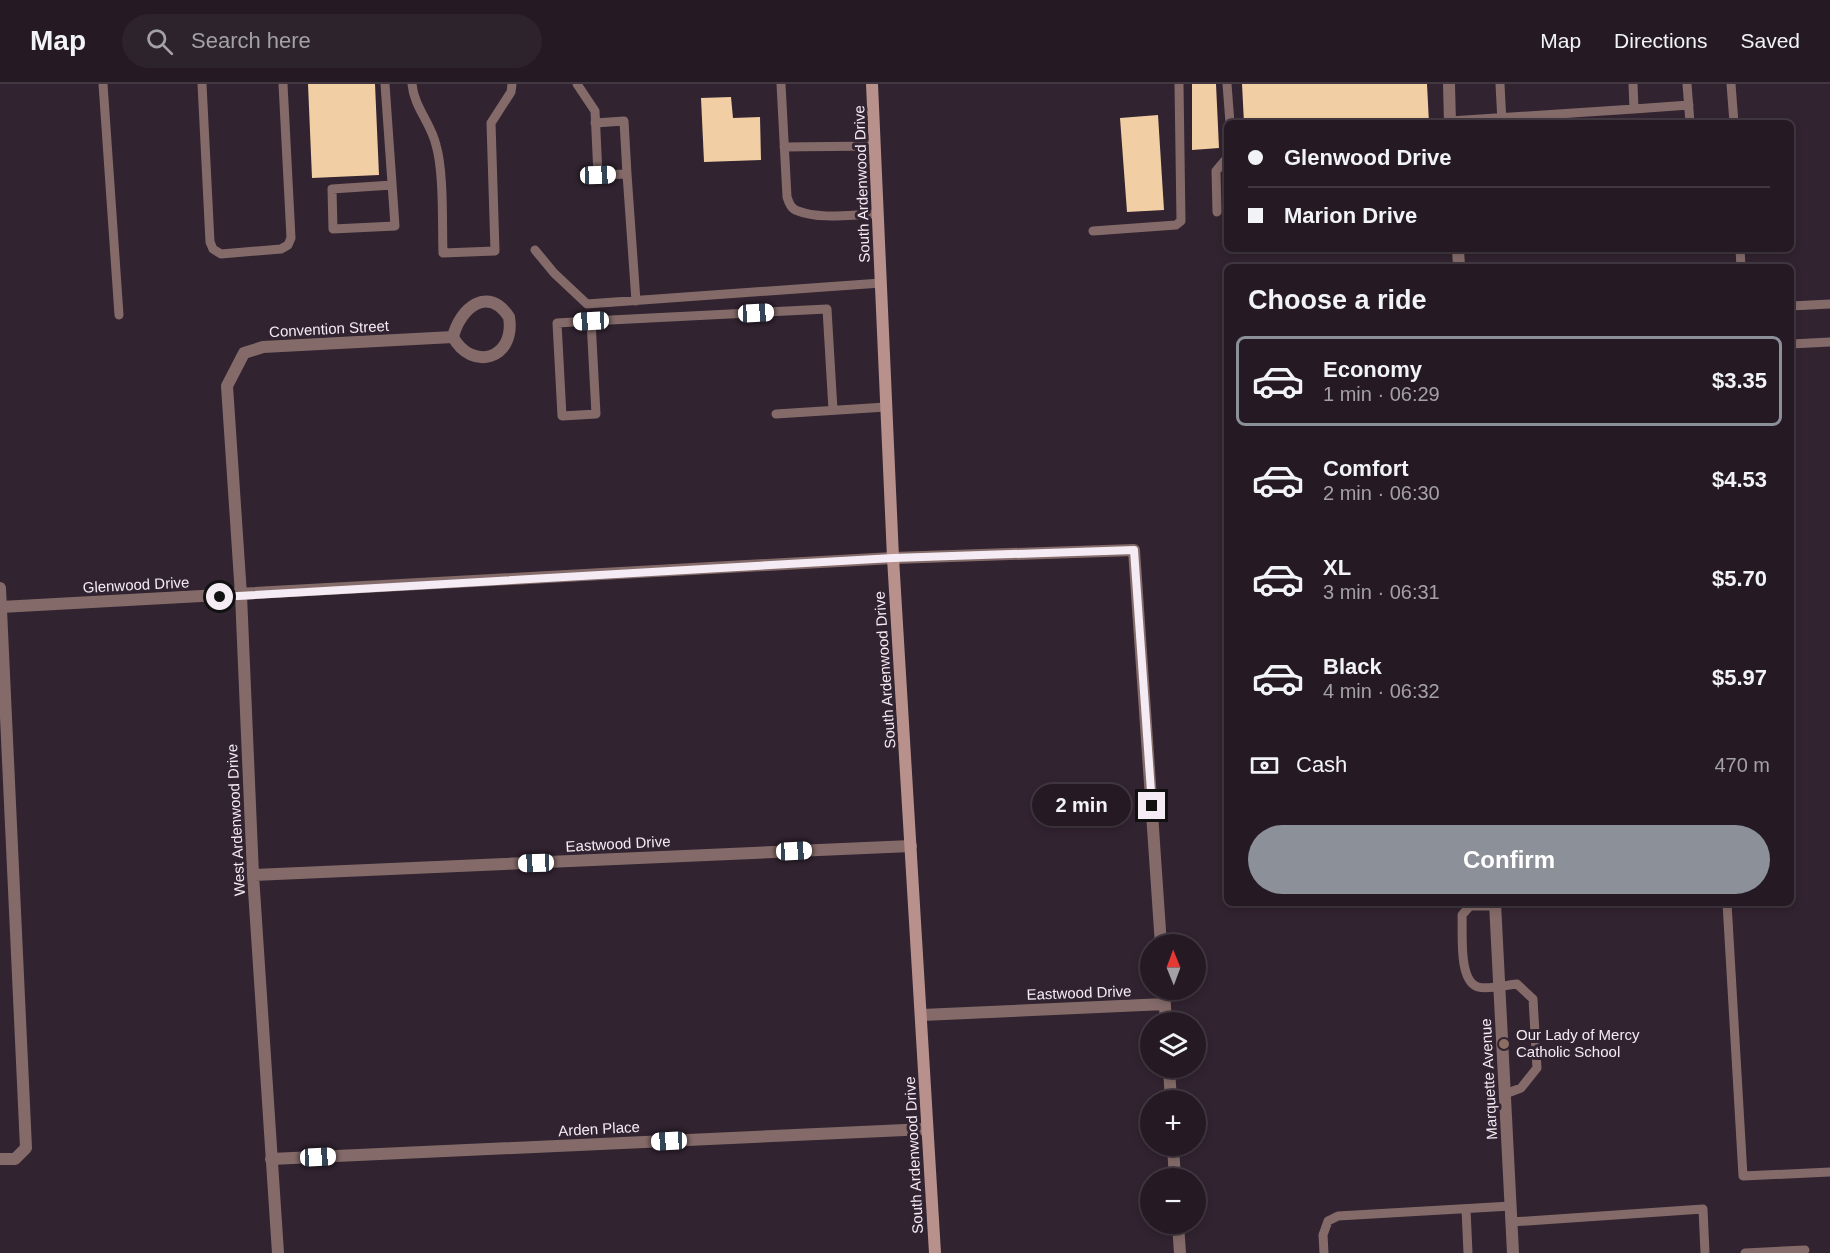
<!DOCTYPE html>
<meta charset="utf-8">
<style>
body{margin:0;font-family:Arial,sans-serif;background:#2d232c;color:#f1f3f6;height:100vh;display:flex;flex-direction:column;font-size:22px;white-space:nowrap}
*{box-sizing:border-box;margin:0}
p{font-size:20px;color:#a3a1a6}
.icon{flex:none;width:33px;height:33px;fill:none;stroke:currentColor;stroke-width:2;stroke-linecap:round;stroke-linejoin:round}
.map{position:relative;flex:1;overflow:hidden}
.sheet{position:absolute;left:1224px;top:180px;width:570px;height:642px;display:flex;flex-direction:column;background:#251a24;border-radius:9px;box-shadow:0 3px 9px #0003,0 0 0 2px #423841}
.sheet>*{flex:none}
.guide{position:absolute;left:1224px;top:36px;width:570px;height:132px;border-radius:9px;box-shadow:0 3px 9px #0003,0 0 0 2px #423841;display:grid;align-content:center;height:132px;padding:0 24px;background:#251a24}
.needle{width:39px;rotate:359deg}
.fabs{position:absolute;left:1140px;top:850px;display:grid;gap:12px}
.fabs a{display:grid;place-items:center;width:66px;height:66px;border-radius:50%;background:#251a24;box-shadow:0 3px 9px #0003,0 0 0 2px #423841;font-size:30px}
.end{position:absolute;width:27px;height:27px;margin:-14px;border:8px solid #f4ebf4;background:#111;box-shadow:0 0 0 3px #111}
.from{border-radius:50%}
.bubble{position:absolute;height:42px;border-radius:21px;background:#251a24;box-shadow:0 3px 9px #0003,0 0 0 2px #423841;font-size:20px;font-weight:700;line-height:42px;text-align:center}
.car{position:absolute;width:18px;height:36px;margin:-18px -9px;border-radius:8px;box-shadow:0 0 4px 2px #0007;background:linear-gradient(#fff 24%,#345 0 40%,#fff 0 76%,#345 0 86%,#fff 0)}
.guide b{display:flex;align-items:center;gap:21px;height:57px;font-size:22px}
.guide b+b{border-top:2px solid #423841}
.guide i{width:15px;height:15px;background:#f1f3f6}
ul{padding:0;list-style:none}
li{display:flex;align-items:center;gap:18px;height:90px;margin:0 12px 9px;padding:0 12px;border:3px solid transparent;border-radius:9px}
li div{flex:1}
li b{display:block;font-size:22px}
li em{font-style:normal;font-weight:700}
li.current{border-color:#8c9099}
li>.icon{width:54px;height:54px;stroke-width:1.5}
h2{padding:0 24px;font-size:27px;line-height:72px}
.pay{display:flex;align-items:center;gap:15px;height:66px;padding:0 24px;font-size:22px}
.pay p{margin-inline-start:auto}
.primary-button{display:flex;gap:12px;margin-top:auto;padding:12px 24px}
.primary-button a{flex:1;height:69px;border-radius:36px;background:#8c9099;color:#fff;font-size:24px;font-weight:700;line-height:69px;text-align:center}
header{display:flex;align-items:center;gap:36px;box-sizing:border-box;height:84px;padding:0 30px;background:#251a24;border-bottom:2px solid #423841}
header strong{font-size:28px}
nav{display:flex;gap:33px;margin-inline-start:auto;font-size:21px}
.search{width:420px;height:54px;background:#2d232c;display:flex;align-items:center;gap:15px;box-sizing:border-box;padding:0 21px;border-radius:33px;color:#a3a1a6;font-size:22px}
.map>svg:first-child{display:block}
.building{fill:#f1cea3}
.lines{fill:none;stroke-linecap:round;stroke-linejoin:round}
.lane{stroke:#846b69;stroke-width:9}
.street{stroke:#846b69;stroke-width:12}
.secondary{stroke:#b8918d;stroke-width:12}
.route{stroke:#f4ebf4;stroke-width:8}
.education-dot{fill:#8d6e63;stroke:#312330;stroke-width:2}
.labels{text-anchor:middle;stroke-width:6;stroke-linejoin:round;paint-order:stroke}
.street-label{font-size:15px;fill:#f4ebf4;stroke:#312330}
.poi-label{font-size:15px;fill:#f4ebf4;stroke:#312330;text-anchor:start}
</style>
<header>
<strong>Map</strong>
<div class="search"><svg class="icon" aria-label="search" viewBox="0 0 24 24"><circle cx="10" cy="10" r="6"/><path d="M15 15l6 6"/></svg>Search here</div>
<nav><a>Map</a><a>Directions</a><a>Saved</a></nav>
</header>
<div class="map">
<svg width="1830" height="1169" viewBox="0 0 1830 1169">
<rect width="100%" height="100%" fill="#312330"/>
<path class="building" d="M308,0H375L379,91L312,94Z
M1192,0H1216L1219,64L1192,66Z
M1242,0H1427L1429,39H1244Z
M731,13L733,34L760,33L761,76L704,78L701,14Z
M1158,31L1164,126L1127,128L1120,34Z"/>
<g class="lines">
<path class="lane" d="M103,0L119,231
M202,0L210,158L213,165L221,170L281,165L288,161L291,154L283,0
M385,0L395,142L333,145L332,105L392,101
M412,0C414,23 431,39 436,61C444,88 442,139 443,169L495,167L491,39L511,8L512,0
M577,0L595,27L598,91L627,90L636,217
M781,0L787,113C789,119 791,125 798,127C821,136 854,130 878,130
M1227,0L1230,39
M1500,0L1502,39
M1687,0L1690,39
M1731,0L1734,39
M1634,25L1689,21
M1450,37L1634,25L1633,0
M595,39L624,37L627,90
M784,63L875,62
M1217,128L1216,87L1227,74
M1093,147L1176,141L1181,137L1179,0
M1740,165L1741,183
M535,166L554,189L587,220L881,199
M1791,222L1830,220
M591,237L596,330L562,332L557,239L591,237L827,225L833,326
M1791,260L1830,258
M776,330L886,323
M1727,819L1743,1092L1830,1088
M1495,822H1470L1462,831C1463,849 1458,897 1478,903C1488,906 1506,901 1517,900L1533,915L1537,984L1521,1004L1505,1010
M1466,1125L1468,1169
M1512,1138L1703,1125L1705,1169
M1324,1169L1323,1151L1328,1137L1338,1132L1511,1122
M1745,1169L1805,1166"/>
<path class="street" d="M1449,0L1450,39
M1458,165L1459,183
M0,504L26,1064L15,1075H0
M1,523L893,474L1134,466L1161,861
M253,791L911,762
M1495,819L1513,1169
M1164,906L1166,939
M922,931L1165,920
M1169,984L1171,1017
M1173,1062L1175,1095
M271,1075L927,1045
M1178,1140L1180,1169
M278,1169L253,791L241,511L227,302L244,269L263,263L453,253C460,224 488,201 509,233C516,275 472,288 453,253"/>
<path class="secondary" d="M872,0L893,474L935,1169"/>
</g>
<g class="lines">
<path class="route" d="M220,513L893,474L1134,466L1152,722"/>
</g>
<circle class="education-dot" cx="1504" cy="960" r="6"/>
<g class="labels">
<g class="street-label">
<text transform="translate(862 100) rotate(-92)" y="5">South Ardenwood Drive</text>
<text transform="translate(329 245) rotate(-3)" y="5">Convention Street</text>
<text transform="translate(136 501) rotate(-3)" y="5">Glenwood Drive</text>
<text transform="translate(885 586) rotate(-94)" y="5">South Ardenwood Drive</text>
<text transform="translate(236 736) rotate(-93)" y="5">West Ardenwood Drive</text>
<text transform="translate(618 760) rotate(-3)" y="5">Eastwood Drive</text>
<text transform="translate(1079 909) rotate(-2)" y="5">Eastwood Drive</text>
<text transform="translate(1489 995) rotate(-93)" y="5">Marquette Avenue</text>
<text transform="translate(599 1045) rotate(-3)" y="5">Arden Place</text>
<text transform="translate(914 1071) rotate(-93)" y="5">South Ardenwood Drive</text>
</g>
<g class="poi-label">
<text x="1516" y="956">Our Lady of Mercy<tspan x="1516" dy="17">Catholic School</tspan></text>
</g>
</g>
</svg>
<div class="fabs">
<a><svg class="needle" viewBox="-14 -14 28 28"><path d="M0-13l5 13h-10z" fill="#e53935"/><path d="M0 13l5-13h-10z" fill="#a3a1a6"/></svg></a>
<a><svg class="icon" aria-label="layers" viewBox="0 0 24 24"><path d="M12 4l9 5-9 5-9-5zM3 14l9 5 9-5"/></svg></a>
<a>+</a>
<a>−</a>
</div>
<i class="end from" style="left:220px;top:513px"></i>
<i class="end" style="left:1152px;top:722px"></i>
<div class="bubble" style="left:1032px;top:700px;width:99px">2 min</div>
<i class="car" style="left:598px;top:91px;rotate:88deg"></i>
<i class="car" style="left:756px;top:229px;rotate:87deg"></i>
<i class="car" style="left:591px;top:237px;rotate:267deg"></i>
<i class="car" style="left:794px;top:767px;rotate:87deg"></i>
<i class="car" style="left:536px;top:779px;rotate:268deg"></i>
<i class="car" style="left:669px;top:1057px;rotate:267deg"></i>
<i class="car" style="left:318px;top:1073px;rotate:87deg"></i>
<div class="guide">
<b><i class="from"></i>Glenwood Drive</b>
<b><i></i>Marion Drive</b>
</div>
<section class="sheet">
<h2>Choose a ride</h2>
<ul>
<li class="current"><svg class="icon" aria-label="car" viewBox="0 0 24 24"><path d="M5 17H2v-5l4-1 3-4h7l3 4 3 1v5h-3M9 17h6M6 11h13"/><circle cx="7" cy="17" r="2"/><circle cx="17" cy="17" r="2"/></svg><div><b>Economy</b><p>1 min · 06:29</p></div><em>$3.35</em></li>
<li><svg class="icon" aria-label="car" viewBox="0 0 24 24"><path d="M5 17H2v-5l4-1 3-4h7l3 4 3 1v5h-3M9 17h6M6 11h13"/><circle cx="7" cy="17" r="2"/><circle cx="17" cy="17" r="2"/></svg><div><b>Comfort</b><p>2 min · 06:30</p></div><em>$4.53</em></li>
<li><svg class="icon" aria-label="car" viewBox="0 0 24 24"><path d="M5 17H2v-5l4-1 3-4h7l3 4 3 1v5h-3M9 17h6M6 11h13"/><circle cx="7" cy="17" r="2"/><circle cx="17" cy="17" r="2"/></svg><div><b>XL</b><p>3 min · 06:31</p></div><em>$5.70</em></li>
<li><svg class="icon" aria-label="car" viewBox="0 0 24 24"><path d="M5 17H2v-5l4-1 3-4h7l3 4 3 1v5h-3M9 17h6M6 11h13"/><circle cx="7" cy="17" r="2"/><circle cx="17" cy="17" r="2"/></svg><div><b>Black</b><p>4 min · 06:32</p></div><em>$5.97</em></li>
</ul>
<div class="pay"><svg class="icon" aria-label="cash" viewBox="0 0 24 24"><path d="M3 7h18v10H3z"/><circle cx="12" cy="12" r="2"/></svg>Cash<p>470 m</p></div>
<div class="primary-button"><a>Confirm</a></div>
</section>
</div>
